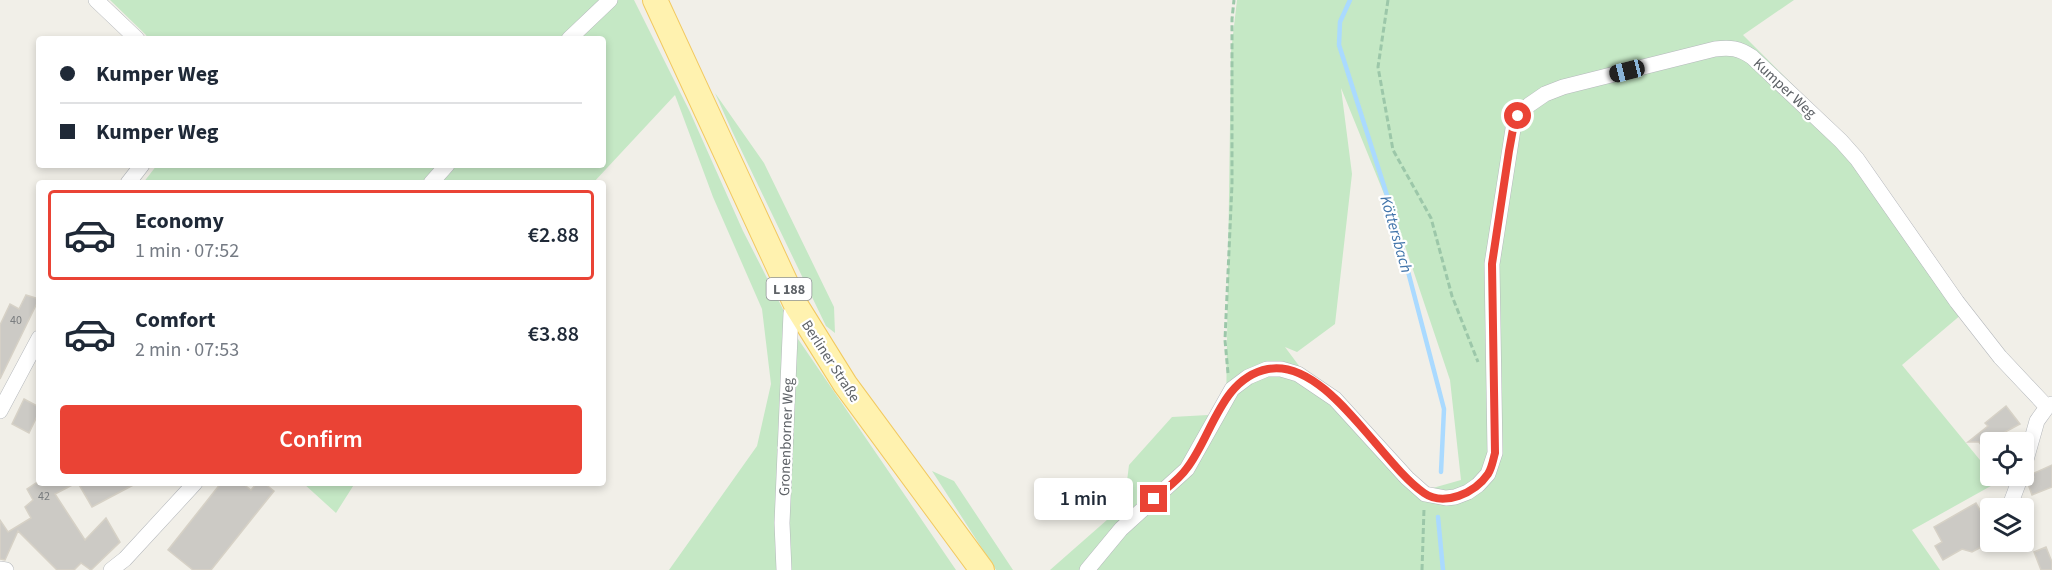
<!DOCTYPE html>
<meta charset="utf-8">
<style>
body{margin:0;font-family:"Source Sans 3",sans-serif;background:#f2f2f3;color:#1f2937;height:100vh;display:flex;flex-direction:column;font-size:22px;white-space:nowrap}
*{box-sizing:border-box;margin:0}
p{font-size:20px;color:#747a83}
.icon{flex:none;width:33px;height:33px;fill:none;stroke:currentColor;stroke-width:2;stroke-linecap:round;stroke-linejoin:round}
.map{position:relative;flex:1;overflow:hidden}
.details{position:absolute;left:36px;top:180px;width:570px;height:306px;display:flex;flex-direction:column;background:#fff;border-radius:6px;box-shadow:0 3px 9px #0003}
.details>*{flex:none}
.banner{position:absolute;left:36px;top:36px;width:570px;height:132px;border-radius:6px;box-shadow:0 3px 9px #0003;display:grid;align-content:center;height:132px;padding:0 24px;background:#fff}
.controls{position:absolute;left:1980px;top:432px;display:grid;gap:12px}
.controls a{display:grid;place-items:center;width:54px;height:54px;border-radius:6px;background:#fff;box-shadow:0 3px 9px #0003;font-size:30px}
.end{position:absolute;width:27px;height:27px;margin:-14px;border:8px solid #ea4335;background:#fff;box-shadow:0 0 0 3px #fff}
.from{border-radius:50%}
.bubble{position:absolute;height:42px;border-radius:6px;background:#fff;box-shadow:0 3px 9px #0003;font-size:20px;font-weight:600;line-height:42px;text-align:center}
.car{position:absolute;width:18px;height:36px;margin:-18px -9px;border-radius:8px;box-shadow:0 0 4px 2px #0007;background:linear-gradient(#222 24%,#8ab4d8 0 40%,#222 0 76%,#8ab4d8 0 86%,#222 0)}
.banner b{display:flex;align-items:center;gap:21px;height:57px;font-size:22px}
.banner b+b{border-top:2px solid #e0e1e3}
.banner i{width:15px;height:15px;background:#1f2937}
ul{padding:10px 0 0;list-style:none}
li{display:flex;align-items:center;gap:18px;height:90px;margin:0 12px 9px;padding:0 12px;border:3px solid transparent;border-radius:6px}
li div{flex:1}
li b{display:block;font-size:22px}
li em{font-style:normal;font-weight:600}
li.current{border-color:#ea4335}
li>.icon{width:54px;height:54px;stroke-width:1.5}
.action{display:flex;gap:12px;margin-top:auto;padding:12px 24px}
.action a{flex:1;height:69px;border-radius:6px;background:#ea4335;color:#fff;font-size:24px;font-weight:600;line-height:69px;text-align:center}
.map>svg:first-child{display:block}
.green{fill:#c5e8c5;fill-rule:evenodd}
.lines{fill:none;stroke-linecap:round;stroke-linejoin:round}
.stream{stroke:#aadaff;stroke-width:4.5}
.building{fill:#cccac5;stroke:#d6d1c6;stroke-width:1.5}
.minor-casing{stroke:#b5b8bc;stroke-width:16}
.primary-casing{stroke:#f2c960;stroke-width:26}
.path{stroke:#9cc7a9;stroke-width:3;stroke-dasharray:6 3;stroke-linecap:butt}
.minor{stroke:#fff;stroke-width:15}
.primary{stroke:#fff2af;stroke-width:24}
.route{stroke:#ea4335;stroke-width:8}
.labels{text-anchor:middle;stroke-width:4.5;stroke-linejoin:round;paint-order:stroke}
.number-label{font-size:12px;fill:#7a7d7f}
.shield{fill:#fff;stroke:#8f9295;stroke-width:1.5}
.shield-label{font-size:14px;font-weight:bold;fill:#5f6368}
.street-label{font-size:15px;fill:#5f6368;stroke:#fff}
.water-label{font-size:16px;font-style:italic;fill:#4174aa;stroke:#fff}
</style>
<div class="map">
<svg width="2052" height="570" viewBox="0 0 2052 570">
<rect width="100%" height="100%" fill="#f1efe8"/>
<path class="green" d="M110,0H634L690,112L743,231L788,319L783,388L779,387L795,393L792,391L796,336L956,570H669L757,446L771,384L762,309L713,197L675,95L593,183H143L157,165H603V39H148L146,35Z
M1237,0H1794L1743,35L1845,137L1969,308L1902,365L1998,482L1912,530L1940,570H1050L1124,505L1129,465L1172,417L1226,414L1231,52ZM1341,88L1404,243L1450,380L1461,480L1415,493L1323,398L1285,347L1297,352L1335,324L1352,174Z
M715,93L764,163L834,307L835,333L826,326L732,131Z
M932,471L954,481L1013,570H996Z
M303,483H355L336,513Z"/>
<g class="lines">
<path class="stream" d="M1350,0L1340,22L1339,45L1393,214L1444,409L1441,472
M1438,517L1443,570"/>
</g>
<path class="building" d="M26,295L39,299L0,379V325L10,304L19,309Z
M24,399L39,407V412L29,433L12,424Z
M2006,406L2020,424L2005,432L2014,442H1990V457L1979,442H1968L1988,426L1985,423Z
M2052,465V487L2032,495L2028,484L2030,478L2034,477L2032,474Z
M36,483H76L55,494L85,540L106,518L120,542L91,570L81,563L74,570H57L18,531L5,560L0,559V520L8,532L31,518L25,507L33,500L27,489Z
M78,483H137L92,507Z
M221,483H242L251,490L257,483H264L274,491L211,570H193L168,550Z
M1976,503L1984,517L1990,513L1989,543L1972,552L1962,549L1943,560L1935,546L1942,542L1934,527Z
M2046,547L2052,562V570H2041L2034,552Z"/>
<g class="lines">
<g class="minor-casing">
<path id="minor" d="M96,0L137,39
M569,39L610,0
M128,183L142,165
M431,183L447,165
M0,411L39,338
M2024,467L2037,421L2047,407
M2009,508L2021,476
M0,569L6,570
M111,570L125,559L195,483
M784,570L782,523L791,313L797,307
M1087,570L1121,529L1187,469L1232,389L1248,377L1267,369H1281L1298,374L1335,399L1407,478L1425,494L1446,498L1455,497L1468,492L1478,485L1488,474L1495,453L1492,264L1513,129L1518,116L1529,105L1545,94L1563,87L1715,49C1730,47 1739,48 1752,57L1841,141L1857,159L1957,302L2000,357L2047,407L2052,404"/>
</g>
<g class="primary-casing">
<path id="primary" d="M655,0L797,307L845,384L982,570"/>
</g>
<path class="path" d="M1388,0L1378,67L1393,150L1431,218L1452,296L1478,362
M1228,373L1225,340L1232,184V19L1234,0
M1422,570L1424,509"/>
<use href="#minor" class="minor"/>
<use href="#primary" class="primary"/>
</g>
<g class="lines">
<path class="route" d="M1154,499C1164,490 1179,480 1187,468C1212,436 1221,378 1268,369C1327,358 1381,464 1424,493C1444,507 1475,493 1488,474C1492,468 1493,460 1495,453L1492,264L1509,151L1513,129L1518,116"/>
</g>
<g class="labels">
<g class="number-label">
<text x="16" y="324">40</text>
<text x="44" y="500">42</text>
</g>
<rect class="shield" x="766.5" y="278" width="45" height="22" rx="4.5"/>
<g class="shield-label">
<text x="789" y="294">L 188</text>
</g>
<g class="street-label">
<text transform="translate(1785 88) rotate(43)" y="5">Kumper Weg</text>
<text transform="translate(831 361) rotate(57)" y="5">Berliner Straße</text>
<text transform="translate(786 437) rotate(-88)" y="5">Gronenborner Weg</text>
</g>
<g class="water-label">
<text transform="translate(1397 234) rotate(74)" y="6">Köttersbach</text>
</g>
</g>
</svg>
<div class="controls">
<a><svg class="icon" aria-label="locate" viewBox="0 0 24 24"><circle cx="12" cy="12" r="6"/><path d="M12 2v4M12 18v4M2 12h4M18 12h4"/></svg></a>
<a><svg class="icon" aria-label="layers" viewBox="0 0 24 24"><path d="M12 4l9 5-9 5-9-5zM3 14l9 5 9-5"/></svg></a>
</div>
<i class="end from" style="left:1518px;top:116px"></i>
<i class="end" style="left:1154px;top:499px"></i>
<div class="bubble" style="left:1034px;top:478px;width:99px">1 min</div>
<i class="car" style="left:1627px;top:71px;rotate:256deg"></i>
<div class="banner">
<b><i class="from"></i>Kumper Weg</b>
<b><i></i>Kumper Weg</b>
</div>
<section class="details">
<ul>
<li class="current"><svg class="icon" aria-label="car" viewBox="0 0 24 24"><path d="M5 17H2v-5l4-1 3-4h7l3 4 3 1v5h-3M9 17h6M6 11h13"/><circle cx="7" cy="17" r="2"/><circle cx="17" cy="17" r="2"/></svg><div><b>Economy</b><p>1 min · 07:52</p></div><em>€2.88</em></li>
<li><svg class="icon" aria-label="car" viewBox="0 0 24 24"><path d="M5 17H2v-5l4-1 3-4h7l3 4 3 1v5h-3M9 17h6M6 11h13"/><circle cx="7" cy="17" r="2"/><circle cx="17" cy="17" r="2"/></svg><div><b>Comfort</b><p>2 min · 07:53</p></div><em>€3.88</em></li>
</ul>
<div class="action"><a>Confirm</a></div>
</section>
</div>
